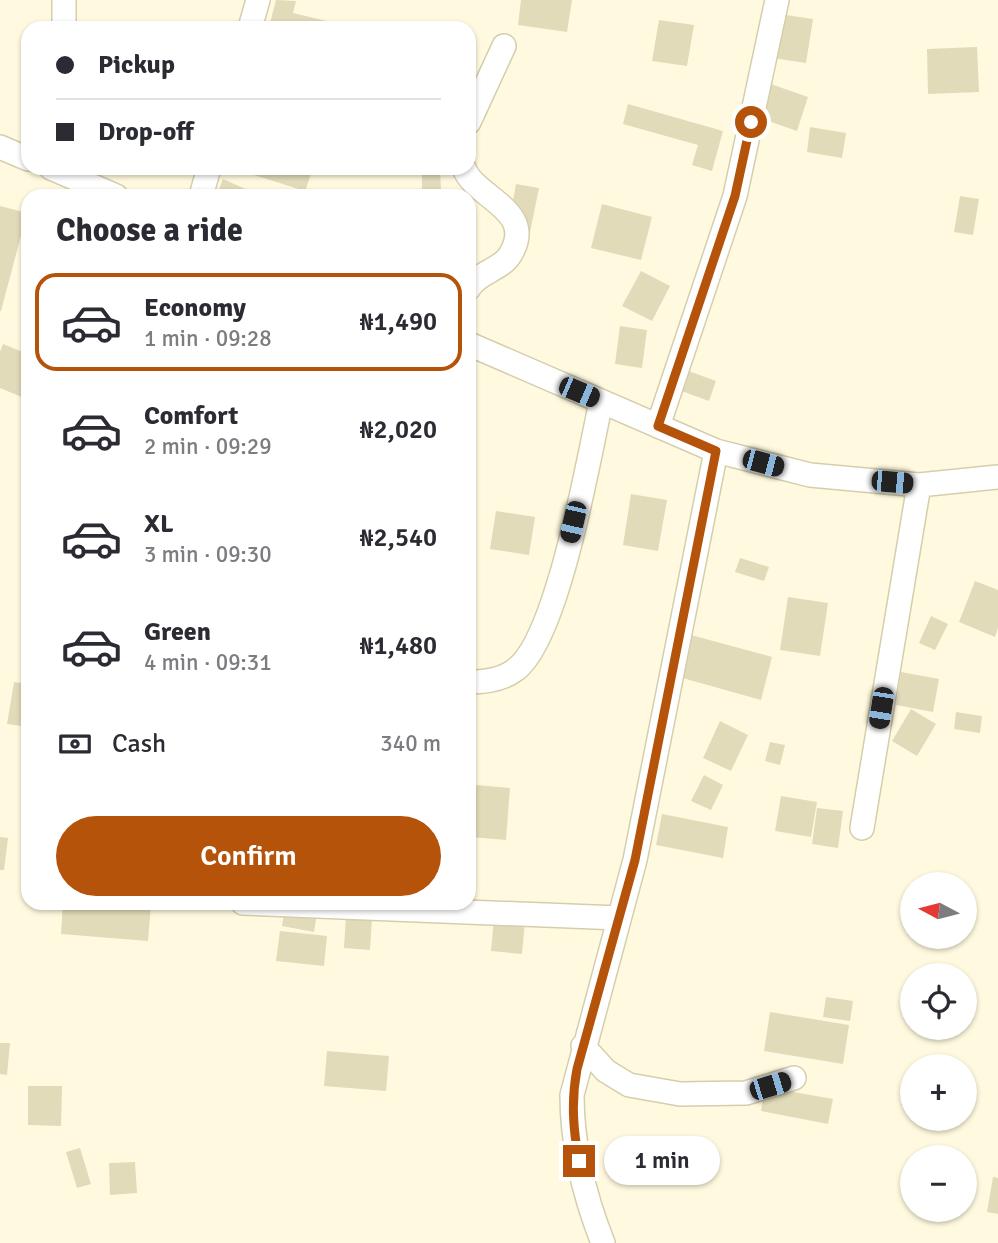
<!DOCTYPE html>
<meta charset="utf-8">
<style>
body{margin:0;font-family:Signika,sans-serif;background:#f2f2f3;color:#2b2b33;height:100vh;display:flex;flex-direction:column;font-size:26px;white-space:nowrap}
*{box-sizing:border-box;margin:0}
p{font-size:23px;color:#7c7c81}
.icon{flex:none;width:38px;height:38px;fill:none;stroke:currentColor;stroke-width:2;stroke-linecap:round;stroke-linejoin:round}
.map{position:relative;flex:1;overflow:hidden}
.panel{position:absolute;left:21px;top:189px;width:455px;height:721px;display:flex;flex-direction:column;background:#fff;border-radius:21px;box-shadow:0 2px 5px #0004}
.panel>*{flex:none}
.top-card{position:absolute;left:21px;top:21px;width:455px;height:154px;border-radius:21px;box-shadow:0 2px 5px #0004;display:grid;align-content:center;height:154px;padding:0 35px;background:#fff}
.needle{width:46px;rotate:277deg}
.tools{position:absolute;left:900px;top:872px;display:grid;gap:14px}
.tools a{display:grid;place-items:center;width:77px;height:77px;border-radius:50%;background:#fff;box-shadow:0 2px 5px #0004;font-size:35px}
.end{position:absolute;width:32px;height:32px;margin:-16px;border:9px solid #b45309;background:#fff;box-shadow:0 0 0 4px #fff}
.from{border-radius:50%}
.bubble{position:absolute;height:49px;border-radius:24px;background:#fff;box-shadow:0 2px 5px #0004;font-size:23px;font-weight:600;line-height:49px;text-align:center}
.car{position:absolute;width:21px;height:42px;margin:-21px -10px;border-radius:9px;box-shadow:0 0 5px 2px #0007;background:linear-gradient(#222 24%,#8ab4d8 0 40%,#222 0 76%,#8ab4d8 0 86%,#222 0)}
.top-card b{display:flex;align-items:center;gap:24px;height:66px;font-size:26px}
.top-card b+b{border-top:2px solid #e1e1e2}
.top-card i{width:18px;height:18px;background:#2b2b33}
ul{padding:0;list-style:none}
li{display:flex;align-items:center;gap:21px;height:98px;margin:0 14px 10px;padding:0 21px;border:4px solid transparent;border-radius:21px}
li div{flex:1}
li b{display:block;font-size:26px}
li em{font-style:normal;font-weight:600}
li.active{border-color:#b45309}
li>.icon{width:63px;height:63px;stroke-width:1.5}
h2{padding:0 35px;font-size:32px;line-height:84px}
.pay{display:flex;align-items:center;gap:18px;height:77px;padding:0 35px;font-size:26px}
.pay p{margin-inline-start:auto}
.cta{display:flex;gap:14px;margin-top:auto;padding:14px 35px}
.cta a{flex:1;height:80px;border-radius:42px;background:#b45309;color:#fff;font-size:28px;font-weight:600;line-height:80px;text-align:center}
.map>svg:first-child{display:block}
.building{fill:#e1dbba}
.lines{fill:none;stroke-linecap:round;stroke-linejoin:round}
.minor-casing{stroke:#d5cead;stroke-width:26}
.minor{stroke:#fff;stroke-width:23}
.route{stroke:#b45309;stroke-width:9}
</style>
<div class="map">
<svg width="998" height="1243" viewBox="0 0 998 1243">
<rect width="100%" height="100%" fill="#fffadf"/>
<path class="building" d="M276,0L296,1L293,13L335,23L334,28L269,27Z
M521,0H572L567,32L518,25Z
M779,14L813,19L806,63L773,58Z
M659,20L694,25L687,66L652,61Z
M977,47L979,92L928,94L927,49Z
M765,82L808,97L797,131L754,116Z
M628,104L723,131L712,171L692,165L698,145L623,124Z
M810,127L846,133L842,158L807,152Z
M256,168H313L305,191L254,175Z
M422,168H440L441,190H422Z
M223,179L261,196H216Z
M516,184L539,188L527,247L505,243Z
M960,196L979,199L973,235L954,232Z
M602,204L652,217L641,260L591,248Z
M0,206L27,213L1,311H0Z
M27,222H28V245L21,242Z
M641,271L670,286L652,321L622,306Z
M620,326L647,330L642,368L615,364Z
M3,344L28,354V388L24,398L0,388V352Z
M683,369L716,381L709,401L676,389Z
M631,494L667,500L658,551L623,545Z
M496,511L535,517L529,555L490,549Z
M740,558L769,567L764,581L735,572Z
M975,581L998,590V628L995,637L959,622Z
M788,597L828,603L820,656L780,650Z
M931,616L948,624L935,650L919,643Z
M691,635L772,657L761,700L679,677Z
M901,672L939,679L933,712L896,705Z
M14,682L28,684V727L7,724Z
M911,709L936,724L917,756L892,741Z
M956,712L982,716L980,733L954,729Z
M720,721L748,735L731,771L703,758Z
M770,742L785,745L780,765L765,761Z
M704,775L723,785L711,810L691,801Z
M476,785L510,788L506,840L471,837Z
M781,796L817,802L811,837L775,831Z
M817,808L843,811L838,848L812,844Z
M662,814L728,827L723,858L656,845Z
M0,837L8,838L4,870H0Z
M24,838L28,839V859L21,858Z
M63,903L151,905L148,941L61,934Z
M495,907L526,910L522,954L491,951Z
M285,908L317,913L314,932L282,926Z
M346,915L372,917L370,950L344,948Z
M280,931L327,936L324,966L276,961Z
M826,997L853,1001L850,1021L823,1017Z
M770,1012L849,1025L843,1064L764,1051Z
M0,1043H10L7,1075L0,1074Z
M327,1051L389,1056L386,1091L324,1086Z
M28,1086H62L61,1126L28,1125Z
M765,1087L833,1099L828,1124L761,1111Z
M80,1148L91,1184L77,1188L66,1152Z
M135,1162L137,1193L110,1195L109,1163Z
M993,1177L998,1178V1214L987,1212Z"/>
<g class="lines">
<g class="minor-casing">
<path id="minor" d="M64,28V0
M250,28L258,0
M469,122L504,46
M0,147L28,159
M51,168L116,196
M464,168C474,198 538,210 510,255C501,270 478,272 469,288
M201,196L209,168
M469,344L716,451L810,475L919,485L998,477
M658,426L735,196L777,0
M469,682C484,682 502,680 515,670C558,640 589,456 601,402
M862,828L919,485
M243,903L619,918
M583,1046L606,1071L629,1085L680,1094L746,1093L794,1078
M603,1243C584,1195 572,1147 572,1095L635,860L716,451"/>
</g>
<use href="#minor" class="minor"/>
</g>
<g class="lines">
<path class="route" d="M579,1161C573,1129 571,1101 577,1069L635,860L716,451L658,426L735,196L751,122"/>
</g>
</svg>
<div class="tools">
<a><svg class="needle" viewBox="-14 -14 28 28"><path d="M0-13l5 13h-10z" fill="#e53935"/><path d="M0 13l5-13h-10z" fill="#7c7c81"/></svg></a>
<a><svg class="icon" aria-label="locate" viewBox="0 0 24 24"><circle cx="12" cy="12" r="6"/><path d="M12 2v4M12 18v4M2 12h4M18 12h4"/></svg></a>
<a>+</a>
<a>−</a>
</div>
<i class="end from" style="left:751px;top:122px"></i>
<i class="end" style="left:579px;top:1161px"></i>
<div class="bubble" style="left:604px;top:1136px;width:116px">1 min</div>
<i class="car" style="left:579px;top:392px;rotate:113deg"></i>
<i class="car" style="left:763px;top:463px;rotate:105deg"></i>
<i class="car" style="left:892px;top:482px;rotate:95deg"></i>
<i class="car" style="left:573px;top:522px;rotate:193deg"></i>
<i class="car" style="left:881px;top:708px;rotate:189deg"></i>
<i class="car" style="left:770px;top:1086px;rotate:73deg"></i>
<div class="top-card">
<b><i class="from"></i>Pickup</b>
<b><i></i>Drop-off</b>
</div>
<section class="panel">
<h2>Choose a ride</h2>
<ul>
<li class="active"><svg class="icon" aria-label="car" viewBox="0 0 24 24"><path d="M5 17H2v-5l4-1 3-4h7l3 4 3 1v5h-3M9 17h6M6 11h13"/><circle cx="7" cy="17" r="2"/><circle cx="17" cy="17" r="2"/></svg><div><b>Economy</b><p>1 min · 09:28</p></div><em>₦1,490</em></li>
<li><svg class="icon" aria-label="car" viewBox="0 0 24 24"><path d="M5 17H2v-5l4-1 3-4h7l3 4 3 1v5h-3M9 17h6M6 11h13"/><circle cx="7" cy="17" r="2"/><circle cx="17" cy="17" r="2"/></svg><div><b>Comfort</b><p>2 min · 09:29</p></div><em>₦2,020</em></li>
<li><svg class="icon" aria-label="car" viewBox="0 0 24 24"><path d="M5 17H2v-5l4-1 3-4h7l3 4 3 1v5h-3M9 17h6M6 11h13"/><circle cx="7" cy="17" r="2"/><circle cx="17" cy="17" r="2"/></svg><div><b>XL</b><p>3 min · 09:30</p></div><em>₦2,540</em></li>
<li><svg class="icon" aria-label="car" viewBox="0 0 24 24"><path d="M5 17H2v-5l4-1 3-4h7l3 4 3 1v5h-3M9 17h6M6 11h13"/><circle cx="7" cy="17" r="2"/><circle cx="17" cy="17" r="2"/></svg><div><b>Green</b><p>4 min · 09:31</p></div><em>₦1,480</em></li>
</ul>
<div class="pay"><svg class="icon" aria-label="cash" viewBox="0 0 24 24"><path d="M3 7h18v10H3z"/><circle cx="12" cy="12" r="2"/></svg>Cash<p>340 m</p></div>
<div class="cta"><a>Confirm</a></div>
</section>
</div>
